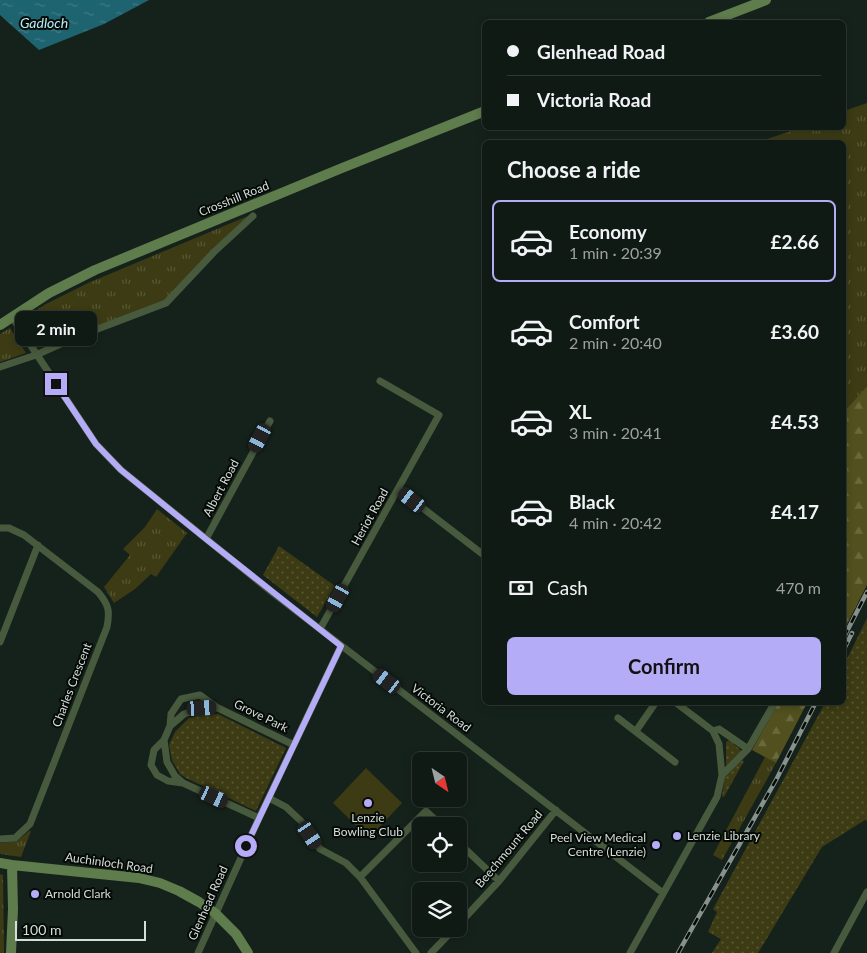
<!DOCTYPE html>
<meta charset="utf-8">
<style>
body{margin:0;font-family:Lato,sans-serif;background:#1e2722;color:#f1f3f6;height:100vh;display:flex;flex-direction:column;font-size:19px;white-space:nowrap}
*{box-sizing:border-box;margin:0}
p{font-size:16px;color:#9ca1a0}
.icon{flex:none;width:28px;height:28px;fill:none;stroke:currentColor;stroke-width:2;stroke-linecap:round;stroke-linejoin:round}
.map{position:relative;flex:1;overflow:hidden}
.sheet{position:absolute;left:482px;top:140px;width:364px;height:565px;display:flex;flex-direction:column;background:#101a14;border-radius:8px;box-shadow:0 2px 8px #0003,0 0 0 1px #303834}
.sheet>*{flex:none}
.top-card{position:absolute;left:482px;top:20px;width:364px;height:110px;border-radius:8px;box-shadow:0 2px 8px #0003,0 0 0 1px #303834;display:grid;align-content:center;height:110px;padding:0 25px;background:#101a14}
.needle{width:32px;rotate:145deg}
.fabs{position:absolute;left:412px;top:752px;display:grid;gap:10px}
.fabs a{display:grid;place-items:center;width:55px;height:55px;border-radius:8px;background:#101a14;box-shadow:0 2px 8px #0003,0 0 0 1px #303834;font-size:25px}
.scale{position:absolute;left:15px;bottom:12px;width:131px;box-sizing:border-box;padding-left:5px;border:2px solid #d5ded9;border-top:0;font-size:14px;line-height:18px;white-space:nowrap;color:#d5ded9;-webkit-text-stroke:4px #050a07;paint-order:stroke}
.end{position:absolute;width:22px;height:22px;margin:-11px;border:6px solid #b5acf8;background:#111;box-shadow:0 0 0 2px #111}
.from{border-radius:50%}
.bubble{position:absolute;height:35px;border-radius:8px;background:#101a14;box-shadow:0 2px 8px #0003,0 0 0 1px #303834;font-size:16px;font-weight:700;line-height:35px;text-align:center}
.car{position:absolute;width:15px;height:30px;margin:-15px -8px;border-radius:6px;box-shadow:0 0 4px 1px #0007;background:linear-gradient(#222 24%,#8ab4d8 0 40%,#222 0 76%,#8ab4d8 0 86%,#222 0)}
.top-card b{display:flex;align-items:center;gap:18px;height:48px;font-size:19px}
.top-card b+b{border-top:1px solid #303834}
.top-card i{width:12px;height:12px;background:#f1f3f6}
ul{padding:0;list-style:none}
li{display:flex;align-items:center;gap:15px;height:82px;margin:0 10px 8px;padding:0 15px;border:2px solid transparent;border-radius:8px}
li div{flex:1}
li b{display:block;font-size:19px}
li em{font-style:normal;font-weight:700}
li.current{border-color:#b5acf8}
li>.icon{width:45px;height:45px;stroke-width:1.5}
h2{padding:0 25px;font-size:22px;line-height:60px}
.pay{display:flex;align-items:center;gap:12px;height:55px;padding:0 25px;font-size:19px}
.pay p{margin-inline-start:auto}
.primary-button{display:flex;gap:10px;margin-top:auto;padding:10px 25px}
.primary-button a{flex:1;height:58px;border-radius:8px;background:#b5acf8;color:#111;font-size:20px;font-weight:700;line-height:58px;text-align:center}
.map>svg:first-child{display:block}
.grass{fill:url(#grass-tufts)}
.forest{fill:url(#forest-firs)}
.park{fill:url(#park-dots)}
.pitch{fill:#3c3b13}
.water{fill:url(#water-ripples)}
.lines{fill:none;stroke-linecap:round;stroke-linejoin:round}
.street{stroke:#485a3d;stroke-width:7}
.secondary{stroke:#5f7c4c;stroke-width:10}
.rail-casing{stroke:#88928d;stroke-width:4.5}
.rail{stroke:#050a07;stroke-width:2.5;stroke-dasharray:8;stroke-linecap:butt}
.route{stroke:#b5acf8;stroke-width:6}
.poi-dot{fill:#b5acf8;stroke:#050a07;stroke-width:2}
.labels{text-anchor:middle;stroke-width:4;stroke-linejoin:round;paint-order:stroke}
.street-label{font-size:12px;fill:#d5ded9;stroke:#050a07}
.poi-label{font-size:12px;fill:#d5ded9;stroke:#050a07;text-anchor:start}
.water-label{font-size:14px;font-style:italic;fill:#b5edf8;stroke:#050a07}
</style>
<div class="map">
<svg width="867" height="953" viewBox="0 0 867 953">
<defs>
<pattern id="grass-tufts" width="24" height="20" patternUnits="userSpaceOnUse" patternTransform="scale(1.25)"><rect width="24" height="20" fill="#3c3b13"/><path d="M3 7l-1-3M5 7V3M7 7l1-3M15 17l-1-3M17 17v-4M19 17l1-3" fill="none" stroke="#575735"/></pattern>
<pattern id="forest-firs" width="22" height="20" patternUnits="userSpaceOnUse" patternTransform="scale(1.25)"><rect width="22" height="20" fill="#51501e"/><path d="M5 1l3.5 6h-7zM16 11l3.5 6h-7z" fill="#69693e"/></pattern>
<pattern id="park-dots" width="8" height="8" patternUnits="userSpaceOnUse" patternTransform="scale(1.25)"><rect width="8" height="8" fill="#3c3b13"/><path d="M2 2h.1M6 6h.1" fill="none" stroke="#575735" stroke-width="1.8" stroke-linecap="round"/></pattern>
<pattern id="water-ripples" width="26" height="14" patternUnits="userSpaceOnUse" patternTransform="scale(1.25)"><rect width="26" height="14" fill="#1e6470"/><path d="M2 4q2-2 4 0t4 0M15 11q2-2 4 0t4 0" fill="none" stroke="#3e7a84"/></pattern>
</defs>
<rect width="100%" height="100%" fill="#15221b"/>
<path class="grass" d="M867,103V386L844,412V142H758L800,128H844V111Z
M248,216L165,301L40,347L22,319L46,304L88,283Z
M10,328L26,353L0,362V334Z
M157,509L187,533L156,577L151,574L135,589L114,603L104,587L130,555L123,549L145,527Z
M765,757L776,763L722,860L713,855Z
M29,831H31L21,857L0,854V843L17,841Z
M0,874L3,875L4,953H0Z"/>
<path class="forest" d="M867,386V585L844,630V412Z
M778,703H807L776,763L752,750Z"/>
<path class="park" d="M279,546L335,586L317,617L263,575Z
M867,618V821L865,820L822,847L758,953H712L721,939L708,932L717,912L713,909L825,703L844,702V665Z
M218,714L286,748L256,811L186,778L180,774L172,760L169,745L175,732L189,718L202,715Z
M729,740L743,752L726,767V742Z
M741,760L744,761L724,797L722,796L725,777Z"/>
<path class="pitch" d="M366,768L402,803L369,838L333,803Z"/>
<path class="water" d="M0,0H149L104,24L39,50L0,15Z"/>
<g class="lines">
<path class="street" d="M12,317L96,444L121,470L273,593L663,893
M0,367L36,355L74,338L166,303L214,252L253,216
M398,489L485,556
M0,528H9L24,535L98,592C109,605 110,611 107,627L30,824L15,838L0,839
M206,539L270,421
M320,629L439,415L380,381
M0,642L38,545
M675,702L713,731L719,729L748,749
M618,718L675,762
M170,726L171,714L181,699L200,695L218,708
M636,731L656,702
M713,731L719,744L722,775
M164,740L154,750L151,765L157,775L168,781L183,783
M269,798L286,807L301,821L320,849L346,863L360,877L416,953
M259,818L183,783L175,776L167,762L164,740L170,726L184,714L202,708H218L294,745
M459,843L499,881
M360,877L426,811L442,826
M459,924L499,881L556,810
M198,953L259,818L341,646
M431,953L454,929
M630,953L717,797L722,775L748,749L775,702
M834,953L867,892"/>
<path class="secondary" d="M709,22L766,0
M0,325L49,293L95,270L342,168L485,111
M0,863L12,865L139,878L160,883L179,891L199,902L215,913L236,934L248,953
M11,953L13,909L12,865"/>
<g class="rail-casing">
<path id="rail" d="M844,637L867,592
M844,649L852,633
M678,953L776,780L816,702"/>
</g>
<use href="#rail" class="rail"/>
</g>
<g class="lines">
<path class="route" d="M56,384L96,444L121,470L206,539L341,646L246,846"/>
</g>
<g class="poi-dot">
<circle cx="368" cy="803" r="5"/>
<circle cx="677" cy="836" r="5"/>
<circle cx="656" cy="845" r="5"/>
<circle cx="35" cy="894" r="5"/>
</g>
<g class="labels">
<g class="street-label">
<text transform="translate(234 199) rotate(-22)" y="4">Crosshill Road</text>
<text transform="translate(221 488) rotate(-62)" y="4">Albert Road</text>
<text transform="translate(370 517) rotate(-61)" y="4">Heriot Road</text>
<text transform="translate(72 685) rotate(-69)" y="4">Charles Crescent</text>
<text transform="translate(441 708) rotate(37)" y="4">Victoria Road</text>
<text transform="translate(261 716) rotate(26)" y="4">Grove Park</text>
<text transform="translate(509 849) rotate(-50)" y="4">Beechmount Road</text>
<text transform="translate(109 863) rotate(8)" y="4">Auchinloch Road</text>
<text transform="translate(208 903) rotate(-66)" y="4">Glenhead Road</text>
</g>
<g class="poi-label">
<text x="368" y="822" text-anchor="middle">Lenzie<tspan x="368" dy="14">Bowling Club</tspan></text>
<text x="687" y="840">Lenzie Library</text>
<text x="646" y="842" text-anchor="end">Peel View Medical<tspan x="646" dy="14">Centre (Lenzie)</tspan></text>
<text x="45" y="898">Arnold Clark</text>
</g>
<g class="water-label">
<text x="44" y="28">Gadloch</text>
</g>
</g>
</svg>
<div class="fabs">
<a><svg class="needle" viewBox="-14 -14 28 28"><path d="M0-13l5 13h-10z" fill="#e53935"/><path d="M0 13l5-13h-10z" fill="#9ca1a0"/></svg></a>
<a><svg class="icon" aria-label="locate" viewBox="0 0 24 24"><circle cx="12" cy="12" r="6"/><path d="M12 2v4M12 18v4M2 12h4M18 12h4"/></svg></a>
<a><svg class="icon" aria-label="layers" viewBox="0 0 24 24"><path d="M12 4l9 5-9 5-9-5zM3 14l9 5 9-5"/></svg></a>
</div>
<div class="scale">100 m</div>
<i class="end from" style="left:246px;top:846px"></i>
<i class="end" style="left:56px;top:384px"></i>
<div class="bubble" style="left:15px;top:311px;width:82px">2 min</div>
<i class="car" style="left:260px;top:438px;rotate:208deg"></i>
<i class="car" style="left:412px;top:500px;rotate:308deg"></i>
<i class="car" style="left:338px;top:598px;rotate:209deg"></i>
<i class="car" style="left:387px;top:681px;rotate:307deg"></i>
<i class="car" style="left:202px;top:708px;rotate:87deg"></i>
<i class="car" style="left:214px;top:797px;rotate:115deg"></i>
<i class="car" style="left:310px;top:835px;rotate:146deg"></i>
<div class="top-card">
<b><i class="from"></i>Glenhead Road</b>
<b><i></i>Victoria Road</b>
</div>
<section class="sheet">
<h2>Choose a ride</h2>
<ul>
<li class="current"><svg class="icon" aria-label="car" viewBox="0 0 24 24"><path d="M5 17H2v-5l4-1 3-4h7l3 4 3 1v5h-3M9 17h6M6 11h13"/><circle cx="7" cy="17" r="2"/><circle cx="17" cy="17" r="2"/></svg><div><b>Economy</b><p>1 min · 20:39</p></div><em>£2.66</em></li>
<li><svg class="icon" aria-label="car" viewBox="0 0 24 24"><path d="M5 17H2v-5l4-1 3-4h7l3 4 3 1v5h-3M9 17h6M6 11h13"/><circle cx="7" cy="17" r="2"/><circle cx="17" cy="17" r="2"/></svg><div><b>Comfort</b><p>2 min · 20:40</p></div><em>£3.60</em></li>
<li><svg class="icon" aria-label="car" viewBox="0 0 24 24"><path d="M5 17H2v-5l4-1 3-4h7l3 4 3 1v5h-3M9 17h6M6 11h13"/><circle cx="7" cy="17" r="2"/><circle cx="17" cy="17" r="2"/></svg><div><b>XL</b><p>3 min · 20:41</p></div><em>£4.53</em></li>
<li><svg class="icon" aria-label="car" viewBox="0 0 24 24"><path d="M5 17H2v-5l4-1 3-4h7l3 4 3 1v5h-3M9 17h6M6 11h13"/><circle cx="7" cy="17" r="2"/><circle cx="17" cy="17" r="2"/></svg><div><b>Black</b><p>4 min · 20:42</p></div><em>£4.17</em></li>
</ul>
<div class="pay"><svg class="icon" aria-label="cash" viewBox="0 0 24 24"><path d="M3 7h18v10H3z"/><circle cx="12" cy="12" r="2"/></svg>Cash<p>470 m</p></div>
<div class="primary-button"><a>Confirm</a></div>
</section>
</div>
